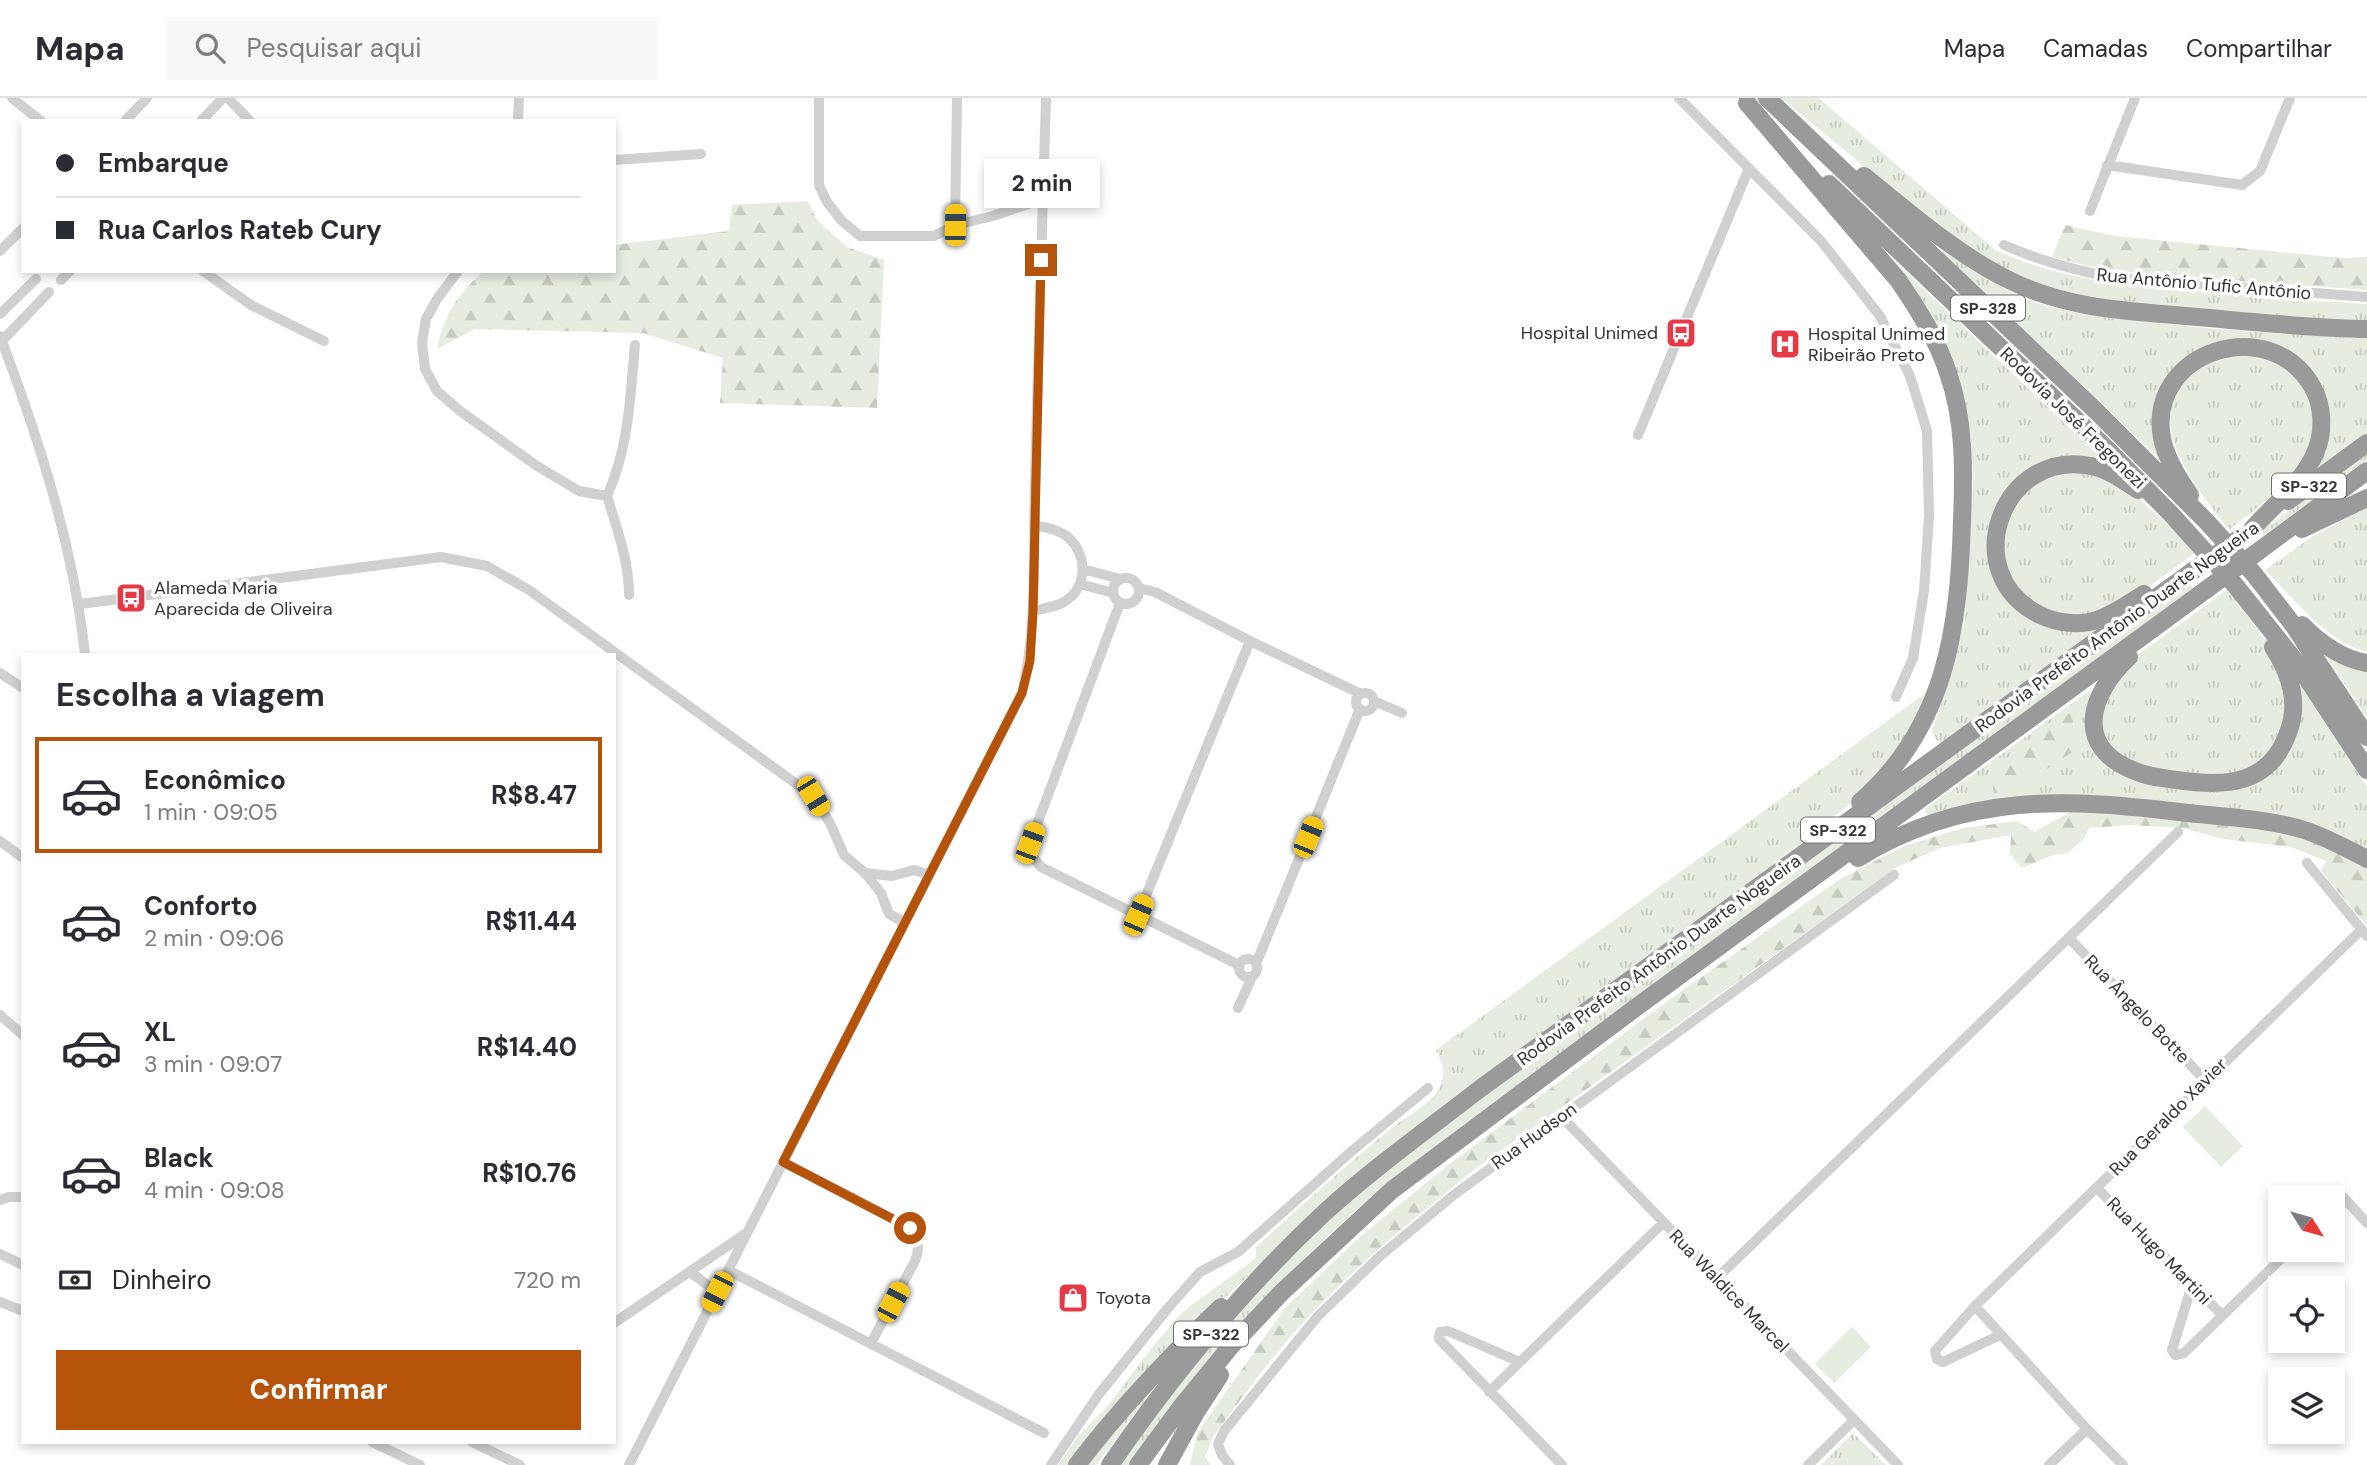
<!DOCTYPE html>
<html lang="pt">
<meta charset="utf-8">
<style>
body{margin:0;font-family:"DM Sans",sans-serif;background:#f7f7f7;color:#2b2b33;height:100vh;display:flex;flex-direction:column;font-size:26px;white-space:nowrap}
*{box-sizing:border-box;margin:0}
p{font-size:23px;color:#7c7c81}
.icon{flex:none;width:38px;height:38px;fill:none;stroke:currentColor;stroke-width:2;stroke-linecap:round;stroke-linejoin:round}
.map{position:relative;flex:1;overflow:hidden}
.details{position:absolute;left:21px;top:555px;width:595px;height:791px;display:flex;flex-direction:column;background:#fff;border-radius:0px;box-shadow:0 4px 10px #0003}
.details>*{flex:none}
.top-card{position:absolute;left:21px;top:21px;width:595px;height:154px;border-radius:0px;box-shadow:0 4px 10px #0003;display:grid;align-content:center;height:154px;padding:0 35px;background:#fff}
.needle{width:46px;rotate:127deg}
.controls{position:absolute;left:2268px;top:1087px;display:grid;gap:14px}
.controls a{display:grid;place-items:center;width:77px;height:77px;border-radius:0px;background:#fff;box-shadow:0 4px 10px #0003;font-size:35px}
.end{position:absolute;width:32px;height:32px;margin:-16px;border:9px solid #b45309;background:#fff;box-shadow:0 0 0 4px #fff}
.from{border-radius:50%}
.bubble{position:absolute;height:49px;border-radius:0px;background:#fff;box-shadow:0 4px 10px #0003;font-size:23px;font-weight:700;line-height:49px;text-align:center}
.car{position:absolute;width:21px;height:42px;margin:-21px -10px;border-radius:9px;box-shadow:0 0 5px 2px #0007;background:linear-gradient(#f5c518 24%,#345 0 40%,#f5c518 0 76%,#345 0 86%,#f5c518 0)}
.top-card b{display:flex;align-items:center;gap:24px;height:66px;font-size:26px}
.top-card b+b{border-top:2px solid #e1e1e2}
.top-card i{width:18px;height:18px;background:#2b2b33}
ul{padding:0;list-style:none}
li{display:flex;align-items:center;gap:21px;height:116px;margin:0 14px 10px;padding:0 21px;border:4px solid transparent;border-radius:0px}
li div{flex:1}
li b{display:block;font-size:26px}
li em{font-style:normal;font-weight:700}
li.on{border-color:#b45309}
li>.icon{width:63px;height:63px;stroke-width:1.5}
h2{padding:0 35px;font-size:32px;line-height:84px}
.pay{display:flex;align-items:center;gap:18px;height:77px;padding:0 35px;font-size:26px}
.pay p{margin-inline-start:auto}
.primary-button{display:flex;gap:14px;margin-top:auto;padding:14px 35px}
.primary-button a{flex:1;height:80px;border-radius:0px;background:#b45309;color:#fff;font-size:28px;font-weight:700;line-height:80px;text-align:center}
header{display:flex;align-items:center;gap:42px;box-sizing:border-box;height:98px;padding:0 35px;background:#fff;border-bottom:2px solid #e1e1e2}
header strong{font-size:33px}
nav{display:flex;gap:38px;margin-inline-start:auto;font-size:24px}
.search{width:490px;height:63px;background:#f7f7f7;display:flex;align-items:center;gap:18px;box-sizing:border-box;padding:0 24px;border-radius:0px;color:#7c7c81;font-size:26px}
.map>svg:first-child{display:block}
.grass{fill:url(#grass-tufts)}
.forest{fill:url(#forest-firs)}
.pitch{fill:#e6ecdf}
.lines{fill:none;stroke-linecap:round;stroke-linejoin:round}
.minor{stroke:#d0d0d0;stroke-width:10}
.highway{stroke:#9a9a9a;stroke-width:18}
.highway-bridge{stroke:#9a9a9a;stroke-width:18}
.route{stroke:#b45309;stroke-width:9}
.labels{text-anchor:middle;stroke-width:7;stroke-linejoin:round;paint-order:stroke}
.shield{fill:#fff;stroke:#707070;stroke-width:2}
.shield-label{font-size:16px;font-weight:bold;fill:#333}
.street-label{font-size:18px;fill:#333;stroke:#fff}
.poi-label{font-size:18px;fill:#333;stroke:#fff;text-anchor:start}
</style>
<header>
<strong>Mapa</strong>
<div class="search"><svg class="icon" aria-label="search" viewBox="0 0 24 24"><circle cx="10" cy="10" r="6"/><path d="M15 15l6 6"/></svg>Pesquisar aqui</div>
<nav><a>Mapa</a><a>Camadas</a><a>Compartilhar</a></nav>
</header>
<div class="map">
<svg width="2367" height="1367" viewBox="0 0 2367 1367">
<defs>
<pattern id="grass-tufts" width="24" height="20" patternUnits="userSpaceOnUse" patternTransform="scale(1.75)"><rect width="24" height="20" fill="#e6ecdf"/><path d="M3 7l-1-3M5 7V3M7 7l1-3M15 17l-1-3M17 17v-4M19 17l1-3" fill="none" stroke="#c6cbc0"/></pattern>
<pattern id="forest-firs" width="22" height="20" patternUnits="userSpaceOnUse" patternTransform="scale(1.75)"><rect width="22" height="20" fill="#e6ecdf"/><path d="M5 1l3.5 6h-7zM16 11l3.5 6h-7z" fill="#c6cbc0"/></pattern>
</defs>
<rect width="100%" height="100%" fill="#fff"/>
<path class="grass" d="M1781,0H1819L1994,151C2057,182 2122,186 2191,192C2250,198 2308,203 2367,206V229L2121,209L2029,188L1934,126Z
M1942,150C1975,170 2006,196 2044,207C2073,216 2104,218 2133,222C2211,232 2289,237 2367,239V335L2314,375L2325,342L2304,267L2234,243L2206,248L2182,265L2169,284L2161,362L1942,155Z
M1888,157L2117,375L2050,365L1989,433L2013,507L2098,530L2097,535L1944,646L1937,643L1932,633L1952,574L1965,522L1973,380L1971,342L1963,296Z
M2228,259C2240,259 2255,257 2266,261C2306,273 2323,320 2306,357C2292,387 2254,412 2229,432C2195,387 2135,320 2198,272C2206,266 2218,263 2228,259Z
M2367,353V362L2263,438L2260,434Z
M2097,374L2130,393L2198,453L2140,495L2096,518L2050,515L2020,497L2001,461L2013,402L2042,377Z
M2367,410V554C2324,542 2295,502 2265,472L2313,438Z
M2190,486L2193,490L1375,1096C1283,1175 1197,1268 1128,1367H1116L1231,1220L1331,1118L1403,1056Z
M2228,491L2269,548L2289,602L2281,636L2263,661L2249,670L2235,675L2215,678L2142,670L2110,651L2102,636L2099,612L2127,565Z
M2323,553L2346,567L2367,574V620Z
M2294,576L2367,689V755L2178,710L1930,718L1925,714V711L2092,591C2082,620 2089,629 2102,655L2203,690L2283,656Z
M1934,589L1922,618L1864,695L1771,768L1442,1008L1388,1050L1206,1217L1072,1367H1058L1078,1338L1106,1310L1151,1251L1177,1220L1190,1208L1247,1167L1256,1159V1149C1301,1108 1346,1067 1393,1029C1407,1018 1429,1007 1438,992C1447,977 1443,966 1436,952Z
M1174,1264L1096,1367H1085Z
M1853,1335L1886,1367H1821Z"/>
<path class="forest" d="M808,103L817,122L847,149L884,162L877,310L720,305L723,260L643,235L475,231L437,251C445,215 457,197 484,173H614V147L729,133L732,107Z
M2065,127L2115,138L2343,160L2367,159V192L2166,178L2101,171L2052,159Z
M2071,614L2078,650L2011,696L1994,697L1991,672Z
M2072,713L2275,729L2367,766V828L2321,773L2326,763L2291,749L2224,741L2182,730L2130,727L2089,730L2084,741L2068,755L2053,757L2022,770L2010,756L2011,737L1940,750L1897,769L1471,1074C1413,1122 1353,1169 1303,1225C1270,1260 1242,1300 1213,1339L1205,1359L1211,1367H1190L1198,1334L1285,1210L1363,1136L1447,1068L1662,907L1840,781L1904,748L1963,730L2017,723L2034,734Z"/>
<path class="pitch" d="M2205,1008L2243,1048L2221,1069L2183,1029Z
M1852,1229L1871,1249L1834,1285L1815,1266Z"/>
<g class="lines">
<path class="minor" d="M12,0L41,23
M228,0L250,23
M819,0V87L827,104L841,122L860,138H934L955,127L993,118L1043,101
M1679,0L1821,143L1880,218L1910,278L1927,333L1929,418L1924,493L1913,560L1896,599
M125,23L147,0
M201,23L223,0
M518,23L519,0
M614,62L701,56
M2107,67L2242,87L2260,73L2290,0
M2090,113L2135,0
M955,127L957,0
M2004,147C2041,163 2079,174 2119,180L2367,199
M0,153L23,130
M203,173L251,207L324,243
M458,173L437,201L426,221L422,245L425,271L437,293L460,313L537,368L579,393L607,398
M61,182L70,173
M0,216L36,181
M0,238C39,341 73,447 85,556
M2,243L49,194
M1638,337L1749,70
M1083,471L1120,481
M1113 493a13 13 0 1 1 26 0a13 13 0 1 1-26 0Z
M1080,486L1113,495
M1139,490L1155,494L1250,543L1361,596
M629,497C629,463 617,431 607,398C629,349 630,300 635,247
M1120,505L1030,745L1031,757L1041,769L1239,867
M80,506L441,459L487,468L529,492L813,698L830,725L844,757L865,775L881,795L889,816L904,824
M1033,513C1042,511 1052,509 1060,506C1087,493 1089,461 1070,441C1060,431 1046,430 1034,427
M0,575L23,590
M1356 604a9 9 0 1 1 18 0a9 9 0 1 1-18 0Z
M1374,603L1402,615
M0,743L23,760
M2307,765L2367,838
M865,775L892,778L914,772L929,777
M1138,817L1250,543
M2069,840L2205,982
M1239 870a9 9 0 1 1 18 0a9 9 0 1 1-18 0Z
M1256,866L1360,611
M1238,910L1252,879
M0,917L23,937
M1561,1018L1898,1367
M783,1064L905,1127C918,1136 921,1148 915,1163L871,1245
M2097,1090L2222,1217
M0,1102L9,1099H23
M2333,1110L2344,1100L2367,1125
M0,1156L23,1167
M728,1172L1044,1335
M690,1174L717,1194
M1716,1181L2178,734
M2192,1187L2172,1252L2175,1257L2184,1255L2290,1152
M0,1204L23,1213
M1975,1208L2087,1331L2123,1367
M614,1225L745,1136
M2000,1237L1943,1264L1937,1261L1935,1253L1975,1208L2361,832
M1520,1264L1448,1233L1440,1234L1439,1241L1562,1367
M1489,1294L1663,1125
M372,1344L420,1367
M472,1344L520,1367
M629,1367L1022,595C1038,526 1033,454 1035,383C1038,255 1042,128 1046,0
M1051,1367L1099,1296L1168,1210L1200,1174L1238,1154L1353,1052L1428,990
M1230,1367L1222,1357L1218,1346L1224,1333L1318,1218L1379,1159L1455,1096L1894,777
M1808,1367L1854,1322
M2049,1367L2087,1331"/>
<path class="highway" d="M1767,0L2096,313L2207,424L2254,476L2294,528L2367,639
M1747,5L1898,182C1918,211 1937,241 1948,275C1965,323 1964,374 1962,423C1959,530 1946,629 1860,704
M1864,78C1910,115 1957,157 2011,183C2069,212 2134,213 2197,219C2254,224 2310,230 2367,231
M1829,86L2107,351L2172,417L2235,487L2297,565L2367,672
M2138,392C2124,383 2108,371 2091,368C2000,350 1957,477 2040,517C2057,525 2079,528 2097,522C2114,516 2129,505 2144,496
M2190,397C2178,380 2166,360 2162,340C2146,253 2271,213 2313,290C2323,308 2324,334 2316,353C2304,383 2274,407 2252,431
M2288,403L2367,345
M2302,431L2367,400
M2252,458L2367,373
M2302,527C2320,545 2341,561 2367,565
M2129,559C2090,595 2072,649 2135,673C2148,679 2162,680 2177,682C2224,689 2269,688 2288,635C2300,604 2290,576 2273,549
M1858,760C1966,694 2067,700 2188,715C2226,719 2268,721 2304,732C2326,739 2346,750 2367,761
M1077,1367C1120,1310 1170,1258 1221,1209
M1110,1367C1172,1277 1243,1191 1323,1116C1372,1071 1428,1031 1481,990L2194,472
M1138,1367L1181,1309L1231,1248L1281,1195L1392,1092L1638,908L2207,491
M1167,1367L1196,1314L1220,1277"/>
<path class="highway-bridge" d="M2194,472L2238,441
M2207,491L2252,458"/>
</g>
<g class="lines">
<path class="route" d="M910,1130L783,1064L1022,595L1030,563L1033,513L1041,162"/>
</g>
<defs>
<g id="bus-square" transform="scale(1.575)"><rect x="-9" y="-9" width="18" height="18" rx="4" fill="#e63946" stroke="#fff"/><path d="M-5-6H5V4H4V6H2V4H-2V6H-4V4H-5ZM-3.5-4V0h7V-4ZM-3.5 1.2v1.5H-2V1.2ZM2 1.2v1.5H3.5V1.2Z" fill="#fff"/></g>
<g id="hospital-square" transform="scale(1.575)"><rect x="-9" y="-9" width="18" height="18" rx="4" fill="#e63946" stroke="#fff"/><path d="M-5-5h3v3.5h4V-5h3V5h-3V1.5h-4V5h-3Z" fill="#fff"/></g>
<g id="shop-square" transform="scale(1.575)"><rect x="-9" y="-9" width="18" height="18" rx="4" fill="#e63946" stroke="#fff"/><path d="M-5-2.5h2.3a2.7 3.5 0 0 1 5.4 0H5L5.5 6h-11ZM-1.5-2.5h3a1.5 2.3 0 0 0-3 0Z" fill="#fff"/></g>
</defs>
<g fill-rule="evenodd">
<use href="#bus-square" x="1681" y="235"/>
<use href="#hospital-square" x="1785" y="246"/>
<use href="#bus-square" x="131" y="500"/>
<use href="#shop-square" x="1073" y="1200"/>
</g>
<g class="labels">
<g class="shield">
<rect x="1951" y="197.5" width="74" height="25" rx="5"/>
<rect x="2272" y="375.5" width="74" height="25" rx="5"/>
<rect x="1801" y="719.5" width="74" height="25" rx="5"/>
<rect x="1174" y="1223.5" width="74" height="25" rx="5"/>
</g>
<g class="shield-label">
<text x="1988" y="216">SP-328</text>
<text x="2309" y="394">SP-322</text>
<text x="1838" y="738">SP-322</text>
<text x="1211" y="1242">SP-322</text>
</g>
<g class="street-label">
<text transform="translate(2204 186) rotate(5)" y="6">Rua Antônio Tufic Antônio</text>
<text transform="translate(2073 320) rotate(44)" y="6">Rodovia José Fregonezi</text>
<text transform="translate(2117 529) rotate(-36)" y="6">Rodovia Prefeito Antônio Duarte Nogueira</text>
<text transform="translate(1659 862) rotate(-36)" y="6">Rodovia Prefeito Antônio Duarte Nogueira</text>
<text transform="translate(2137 911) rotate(46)" y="6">Rua Ângelo Botte</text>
<text transform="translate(2168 1019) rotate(-45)" y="6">Rua Geraldo Xavier</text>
<text transform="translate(1534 1038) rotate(-36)" y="6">Rua Hudson</text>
<text transform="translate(2159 1153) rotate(46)" y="6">Rua Hugo Martini</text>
<text transform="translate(1729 1193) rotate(46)" y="6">Rua Waldice Marcel</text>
</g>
<g class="poi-label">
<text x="1658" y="241" text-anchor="end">Hospital Unimed</text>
<text x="1808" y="242">Hospital Unimed<tspan x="1808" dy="21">Ribeirão Preto</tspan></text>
<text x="154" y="496">Alameda Maria<tspan x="154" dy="21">Aparecida de Oliveira</tspan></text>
<text x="1096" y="1206">Toyota</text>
</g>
</g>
</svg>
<div class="controls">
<a><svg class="needle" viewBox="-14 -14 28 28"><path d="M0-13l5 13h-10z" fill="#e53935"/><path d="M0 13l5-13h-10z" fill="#7c7c81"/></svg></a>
<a><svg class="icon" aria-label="locate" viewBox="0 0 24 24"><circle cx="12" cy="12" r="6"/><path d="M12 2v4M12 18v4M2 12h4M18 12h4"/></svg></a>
<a><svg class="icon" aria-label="layers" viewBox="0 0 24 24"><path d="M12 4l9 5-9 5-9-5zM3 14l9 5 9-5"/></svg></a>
</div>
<i class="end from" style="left:910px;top:1130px"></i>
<i class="end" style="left:1041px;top:162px"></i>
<div class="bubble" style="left:984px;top:61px;width:116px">2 min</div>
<i class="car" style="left:955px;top:127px;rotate:1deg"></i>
<i class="car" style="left:813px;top:698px;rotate:149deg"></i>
<i class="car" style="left:1308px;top:739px;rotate:22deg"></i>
<i class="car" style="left:1030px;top:745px;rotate:20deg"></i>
<i class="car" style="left:1138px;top:817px;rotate:23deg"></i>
<i class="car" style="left:717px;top:1194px;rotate:207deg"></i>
<i class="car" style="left:893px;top:1204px;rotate:28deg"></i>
<div class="top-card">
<b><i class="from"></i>Embarque</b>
<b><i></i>Rua Carlos Rateb Cury</b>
</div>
<section class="details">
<h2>Escolha a viagem</h2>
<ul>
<li class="on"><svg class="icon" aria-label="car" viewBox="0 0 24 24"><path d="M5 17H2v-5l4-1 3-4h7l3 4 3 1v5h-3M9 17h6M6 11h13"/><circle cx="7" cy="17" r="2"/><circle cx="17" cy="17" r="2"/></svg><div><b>Econômico</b><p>1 min · 09:05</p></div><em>R$8.47</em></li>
<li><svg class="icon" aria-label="car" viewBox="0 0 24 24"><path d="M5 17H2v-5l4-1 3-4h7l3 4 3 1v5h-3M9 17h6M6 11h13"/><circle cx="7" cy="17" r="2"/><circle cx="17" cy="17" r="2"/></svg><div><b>Conforto</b><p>2 min · 09:06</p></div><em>R$11.44</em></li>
<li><svg class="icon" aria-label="car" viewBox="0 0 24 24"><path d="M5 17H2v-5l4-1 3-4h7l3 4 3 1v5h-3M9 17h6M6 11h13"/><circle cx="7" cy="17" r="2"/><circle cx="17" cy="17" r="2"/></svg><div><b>XL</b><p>3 min · 09:07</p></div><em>R$14.40</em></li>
<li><svg class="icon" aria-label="car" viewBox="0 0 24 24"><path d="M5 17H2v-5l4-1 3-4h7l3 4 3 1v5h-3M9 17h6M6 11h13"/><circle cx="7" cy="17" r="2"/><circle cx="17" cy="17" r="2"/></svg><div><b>Black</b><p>4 min · 09:08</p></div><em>R$10.76</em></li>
</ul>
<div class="pay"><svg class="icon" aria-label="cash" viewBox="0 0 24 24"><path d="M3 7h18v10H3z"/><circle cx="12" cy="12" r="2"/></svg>Dinheiro<p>720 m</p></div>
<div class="primary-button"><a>Confirmar</a></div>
</section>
</div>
